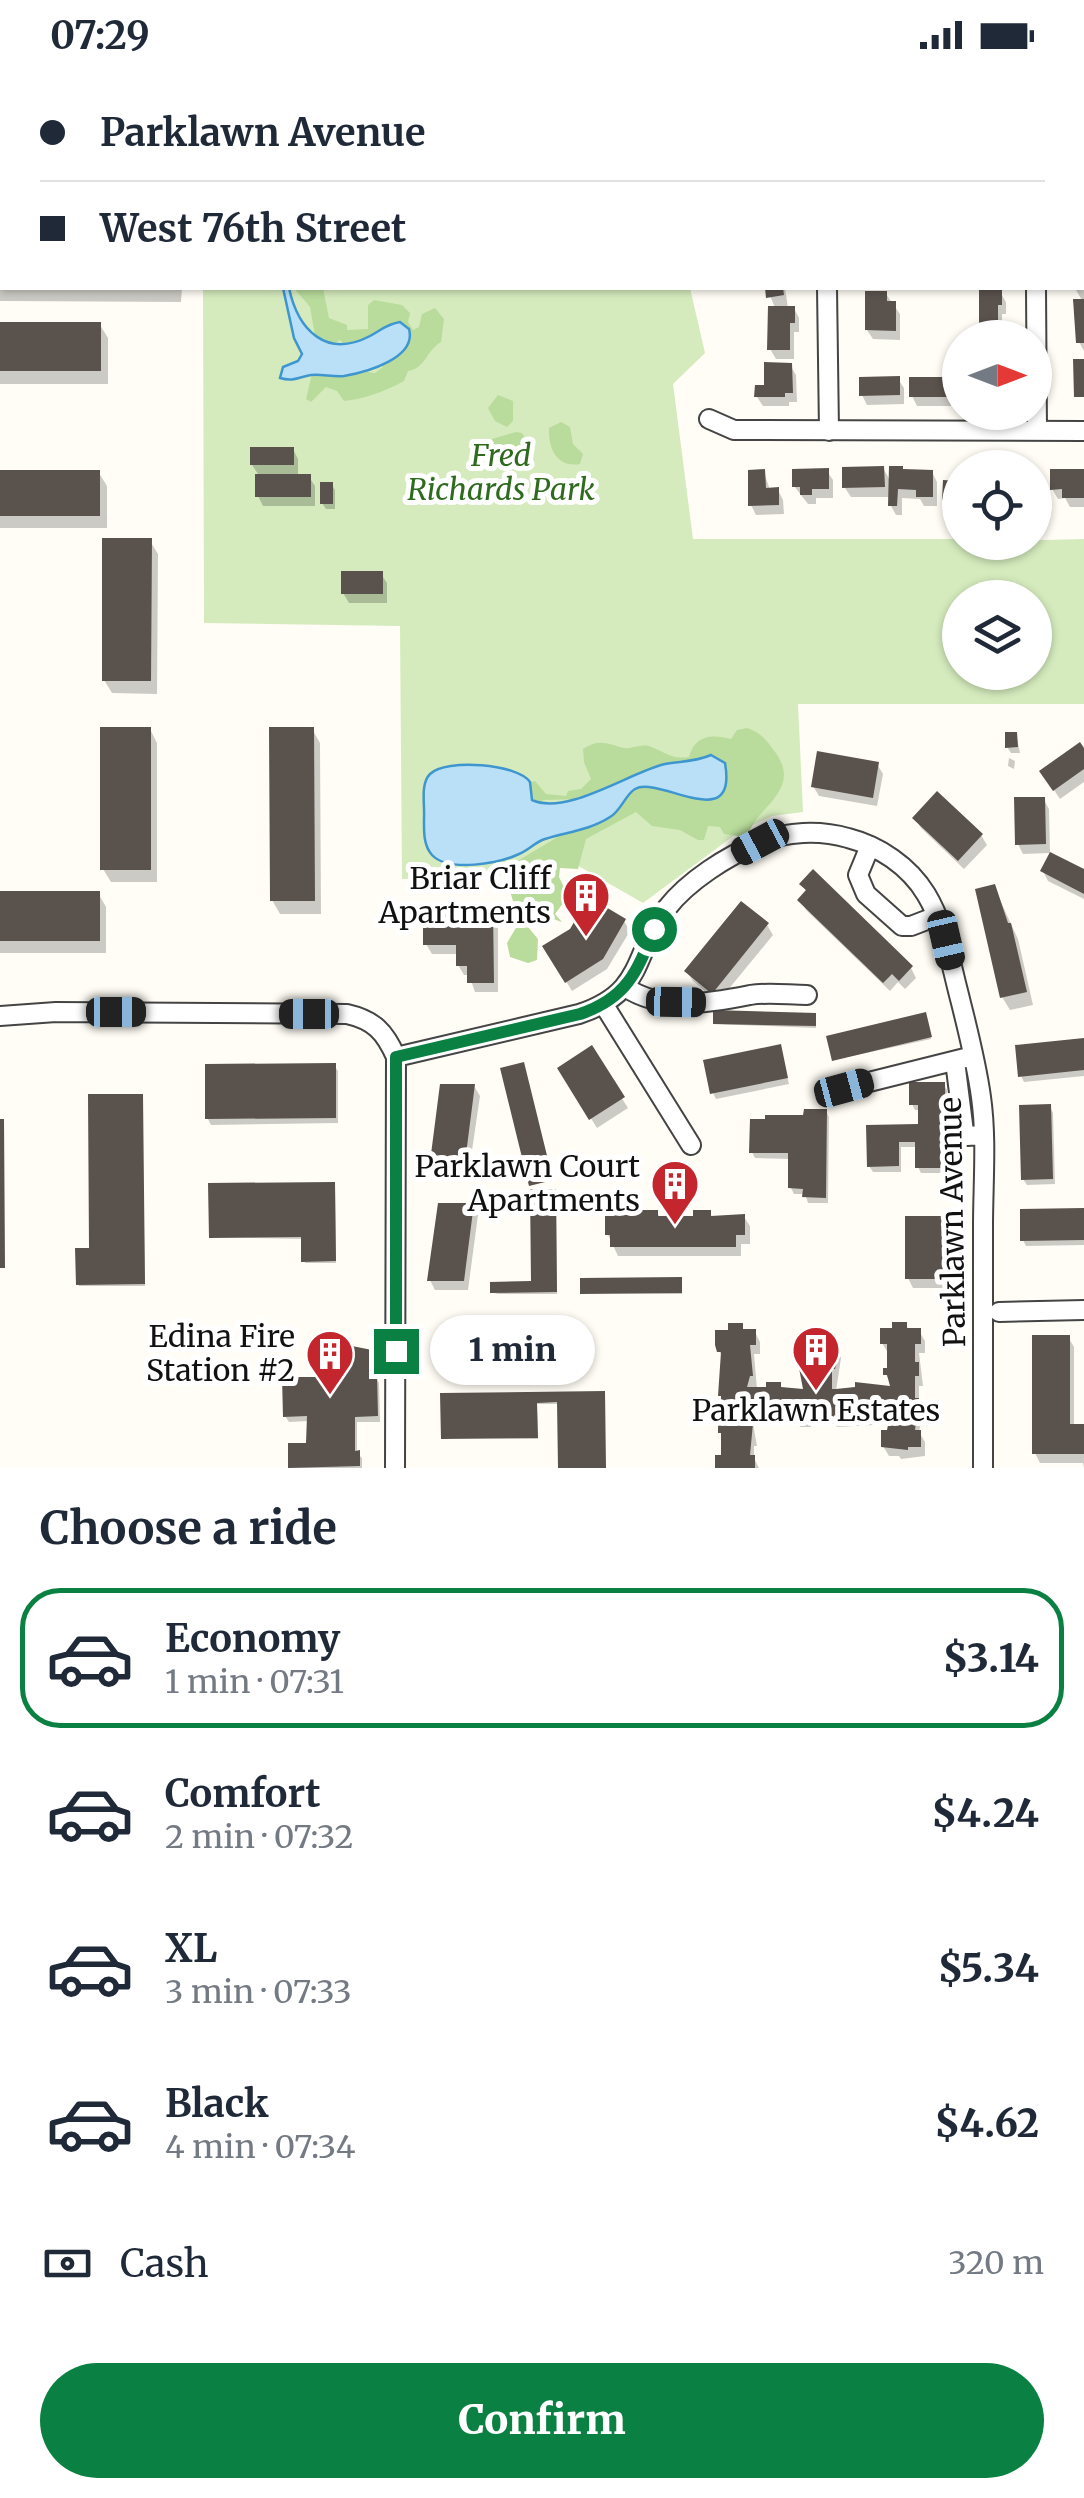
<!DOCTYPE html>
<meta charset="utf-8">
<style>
body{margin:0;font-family:Merriweather,serif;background:#f6f6f7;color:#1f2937;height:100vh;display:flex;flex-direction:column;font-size:38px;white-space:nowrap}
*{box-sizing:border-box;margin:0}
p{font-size:32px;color:#747a83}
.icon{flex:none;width:55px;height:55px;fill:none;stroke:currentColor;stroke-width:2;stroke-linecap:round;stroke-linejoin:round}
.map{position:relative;height:1398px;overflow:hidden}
.details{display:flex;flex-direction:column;background:#fff;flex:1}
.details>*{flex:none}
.guide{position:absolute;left:0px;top:0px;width:1085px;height:220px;box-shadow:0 2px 8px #0004;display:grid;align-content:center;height:220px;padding:0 40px;background:#fff}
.needle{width:65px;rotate:90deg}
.tools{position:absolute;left:942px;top:250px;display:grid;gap:20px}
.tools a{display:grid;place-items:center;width:110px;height:110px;border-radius:50%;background:#fff;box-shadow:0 2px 8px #0004;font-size:50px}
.end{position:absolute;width:45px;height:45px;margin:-22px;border:12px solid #0b8043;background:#fff;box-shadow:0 0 0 5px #fff}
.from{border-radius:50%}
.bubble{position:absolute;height:70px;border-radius:35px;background:#fff;box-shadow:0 2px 8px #0004;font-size:32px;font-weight:800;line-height:70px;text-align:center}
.car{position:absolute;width:30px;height:60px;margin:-30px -15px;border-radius:12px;box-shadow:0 0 8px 2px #0007;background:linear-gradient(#222 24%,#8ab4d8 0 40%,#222 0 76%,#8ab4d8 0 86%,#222 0)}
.guide b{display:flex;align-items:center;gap:35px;height:95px;font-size:38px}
.guide b+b{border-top:2px solid #e0e1e3}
.guide i{width:25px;height:25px;background:#1f2937}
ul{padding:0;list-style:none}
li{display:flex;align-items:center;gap:30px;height:140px;margin:0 20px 15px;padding:0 20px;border:5px solid transparent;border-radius:40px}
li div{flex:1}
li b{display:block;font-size:38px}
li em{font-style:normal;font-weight:800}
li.selected{border-color:#0b8043}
li>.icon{width:90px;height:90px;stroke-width:1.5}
h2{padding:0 40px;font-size:45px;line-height:120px}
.pay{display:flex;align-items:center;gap:25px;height:110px;padding:0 40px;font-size:38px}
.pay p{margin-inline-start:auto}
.primary-button{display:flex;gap:20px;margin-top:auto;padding:20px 40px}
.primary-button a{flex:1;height:115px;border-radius:60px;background:#0b8043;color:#fff;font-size:40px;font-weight:800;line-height:115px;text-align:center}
.status{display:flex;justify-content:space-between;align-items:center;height:70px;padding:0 50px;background:#fff;direction:ltr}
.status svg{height:28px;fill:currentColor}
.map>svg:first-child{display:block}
.green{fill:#d5ebbd;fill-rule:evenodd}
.forest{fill:#b9dc9c}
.water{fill:#b9e0f7;stroke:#3f96cf;stroke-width:2.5}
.shadow{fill:#0003}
.building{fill:#5a524d}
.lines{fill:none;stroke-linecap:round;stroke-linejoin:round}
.minor-casing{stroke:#444;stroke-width:22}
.minor{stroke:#fff;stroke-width:18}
.route{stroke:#0b8043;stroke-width:12}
.labels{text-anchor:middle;stroke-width:10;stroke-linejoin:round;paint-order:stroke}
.park-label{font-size:30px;font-style:italic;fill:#2f6b1f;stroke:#fff}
.poi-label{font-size:30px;fill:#111;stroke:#fff;text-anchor:end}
.street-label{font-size:30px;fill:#111;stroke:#fff}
</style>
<div class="status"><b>07:29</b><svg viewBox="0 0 49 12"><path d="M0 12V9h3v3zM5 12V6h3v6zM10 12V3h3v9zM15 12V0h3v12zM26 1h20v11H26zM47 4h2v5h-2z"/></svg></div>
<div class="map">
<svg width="1084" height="1398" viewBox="0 0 1084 1398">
<rect width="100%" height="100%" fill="#fffdf5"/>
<path class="green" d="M203,0H642V2H203Z
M203,218H690L705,283L673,314L693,469H960V472L1084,469V634H798L803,742L772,746L740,761L643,833L554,782L507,805L402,809L400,556L204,553ZM960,528H1035V602H960Z"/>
<path class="forest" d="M294,218H323L329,248L347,255V260L368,259V235L374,230L402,235L410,243L408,252L413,260L419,257L422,244L435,238L444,249L441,272C426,281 426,298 408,301L404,311C386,321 364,329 344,331L337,321L326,317L311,332L306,329L313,299L370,294L368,302L375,303L383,297C372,282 351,285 340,270L329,277L316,271L310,237Z
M498,325L513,331V351L507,357L495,351L488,338Z
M561,352L570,357L573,374L583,384L580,394C557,398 548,379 549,358Z
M516,362L522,363L530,376L516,387L507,383L500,387C491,384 490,378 492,369Z
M747,658C759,662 765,668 772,678C797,708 778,725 758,747C753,753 750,761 745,767L724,764L720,757L708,756L704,770H698L680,760L652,756L636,742L586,769L578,799L560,798L559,807L566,821L562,822L564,832L555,844L562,852L553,849L545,856L528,857L538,869L537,890L528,893L510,887L507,873L524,844L522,835L513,831L509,818L514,793L561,765L585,729L543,730L537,738L526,734V714L535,711L546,724L566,726L568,721L581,719L591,709L584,692L583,679C600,668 607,674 624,678C632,679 640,674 649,676C664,681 671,690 689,687C695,665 712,664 731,669L737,660Z"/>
<path class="water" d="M283,218H289C298,260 326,289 370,266C381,260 387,254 400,252L409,259C417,288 367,302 344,306C333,307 322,304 311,305C298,307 294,312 280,308L283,297L298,291L302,284L294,268Z
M711,685L725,693C738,766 659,705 635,719C625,725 621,741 610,747C590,760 567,762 545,769C535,772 529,780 519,784C500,793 449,803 432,785C423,775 424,760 424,748C425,735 420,714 430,704C446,688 518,694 530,712L532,730C567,746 630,702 665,694C681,691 695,692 711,685Z"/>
<path class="shadow" d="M0,0H187L188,2H2L0,60Z
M703,0H725V2H703Z
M975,0H1001V2H976Z
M1082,15H1084V59L1082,57Z
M1082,68H1084V118H1082Z
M0,84H2V218H182L181,232L0,231Z
M1082,123H1084V281L1079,272L1083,232L1076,220L1082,218Z
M767,218H785L788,238H794L799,248V262H794V289H776L770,279L775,238Z
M1000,222L1006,232V244H1002V268H987L982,259Z
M886,224L900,244V270L873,269L867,260Z
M0,255H100L108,268V314H0Z
M790,295L796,305L797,332H789V336H763L757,327Z
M898,309L904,318V334L867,335L862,325Z
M946,310L951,319V336H917L912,326Z
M293,379L298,389V407H309L315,416V436H263L258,426V404L252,395Z
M883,398L891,412L903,402H932L937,412V436H924L920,429L902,428V445H896L891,436V427H851L845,418Z
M827,401L833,410V428H816V434H808L794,416Z
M764,402L770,420H778L783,430L784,444L756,445L751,435Z
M0,403H99L107,416V458H0Z
M1084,404V437H1070L1065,428L1058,429L1052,419Z
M960,413V440L950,439L945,430Z
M1035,413L1039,420V439H1035Z
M332,415L335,420V439H326L322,433Z
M150,471L158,484L157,624L112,623L104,610Z
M381,504L387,513V533H349L343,523Z
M150,659L157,673V812H111L103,799Z
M312,659L320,673L321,844H280L272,830Z
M1016,664L1020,683H1011L1007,677Z
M1084,682V712L1060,729L1048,711Z
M1009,688L1015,691L1014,699L1008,696Z
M877,694L883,704L877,736L819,726L813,716Z
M1044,730L1049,739L1050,783L1023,784L1018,774Z
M915,748L981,765L987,775L964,799L921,758Z
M1043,801L1084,802V829L1048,811Z
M802,814L911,898L916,908L905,919L898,912L890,921L806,840L800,830L807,823Z
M994,817L1018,869L1033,935L1010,940L1002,927Z
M0,823H98L106,837V883H0Z
M492,841L498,851V922H475L469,905H464L458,895V884H432L426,874Z
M624,851L630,861L607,899L572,921L545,877Z
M767,855L773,865L718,932L693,911L687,902Z
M816,947V958L716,954Z
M926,947L931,969L834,990Z
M1084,970V1006L1024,1012L1021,1006Z
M780,977L789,1014L716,1029L713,1023Z
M591,979L628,1038L597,1058L560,999Z
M334,995L338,1001V1053L211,1055L208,1049Z
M943,1014L947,1020L948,1103H921L918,1097V1077H901V1102H873L869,1096V1057H921V1040H915L912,1034Z
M474,1016L480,1026L469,1101H438L432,1092Z
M142,1026L145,1216H79L78,1214Z
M1050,1037L1053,1043L1055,1114L1027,1115L1023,1109Z
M826,1041L829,1047L828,1133H808L805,1124H794L791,1118V1089L755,1088L752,1082L806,1047Z
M335,1116L336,1193H305L304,1169L211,1167Z
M556,1123L557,1224H494L534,1214Z
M472,1135L478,1145L468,1220H435L430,1210Z
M1084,1141V1175L1026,1176L1023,1170Z
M657,1142L660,1148H696L709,1142L713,1148L744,1147L750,1156V1174H741V1186H618L608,1165Z
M947,1148L952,1158L953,1218H913L908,1208Z
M682,1212V1224L582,1223Z
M906,1254L909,1261H919L925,1271V1283H919L923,1316H919V1334L923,1341L919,1362L925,1372V1386L901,1389L899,1386H889L883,1376L890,1354L837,1357L835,1354H811V1357H800L799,1354H753L757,1376H754V1388L759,1398H717L724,1388V1331L720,1325L724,1289L719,1281L731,1263L741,1255L745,1262H755L760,1272V1284H754L757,1319L780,1315L783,1319L806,1321L805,1300L800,1291L836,1279L841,1288L836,1321L893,1318L886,1304L889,1300L888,1283L882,1273Z
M532,1260L534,1300L441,1298Z
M1068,1267L1074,1277V1357H1084V1398L1083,1393H1040L1035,1383Z
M371,1282L374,1288L375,1306L379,1313L380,1352H357V1383L362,1388V1398H290V1376H308L309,1351L289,1352L285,1346L318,1309L338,1304Z
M604,1324L605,1398H560V1334H537L538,1369L443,1368V1325Z"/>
<path class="building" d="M765,218H783L784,225L766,228Z
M979,220H1002V235H998V259H979Z
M865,221H887V231H896V261L865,260Z
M1073,229H1084V273H1076Z
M768,236H795V253H790V280H767Z
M0,252H101V301H0Z
M1073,289H1084V327H1074Z
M764,292L792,293L793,323H785V327H754L755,315H764Z
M900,306V325L859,326V307Z
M909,307H947V327H909Z
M250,377H294V395H250Z
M884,396L885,417L842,418V397Z
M889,396H903V399L933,400V427H916V420L898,419L897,436H888Z
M829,398V419H812V425H800V417H792V399Z
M765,399L766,418L779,417V435L748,436V400Z
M1050,399H1084V428H1062V419L1050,420Z
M0,400H100V446H0Z
M255,404H311V427H255Z
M943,410L960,411V431L942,430Z
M320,412H333V434H320Z
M102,468H152L151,611H102Z
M341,501H383V524H341Z
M100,657H151V800H100Z
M269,657H314L315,831H270Z
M1005,662H1017L1018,677L1005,678Z
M1080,672L1084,678V699L1053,721L1039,701Z
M817,681L879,692L873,728L811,717Z
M937,721L983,764L958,791L912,748Z
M1014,727H1045L1046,774L1015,775Z
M1050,782L1084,799V824L1040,801Z
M813,799L913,896L899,911L892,904L883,913L797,830L806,820L799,814Z
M995,814L1008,853H1011L1027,922L1000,928L975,819Z
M0,821H100V871H0Z
M589,827L626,849L603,889L565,913L542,876L570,859Z
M741,831L769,853L712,924L684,901Z
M423,839H493L494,913H467V896H456V875H423Z
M713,940L816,943V956L713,954Z
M926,942L932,967L832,991L826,966Z
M1084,968V1000L1018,1007L1015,975Z
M781,974L788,1008L710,1024L703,990Z
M592,975L625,1027L589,1050L557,998Z
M524,992L553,1110L529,1116L500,998Z
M336,993V1048L205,1049V994Z
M909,1012H945L946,1098H915V1072H899V1096L867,1097L866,1055L918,1054V1035H909Z
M440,1014H475L465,1092H430Z
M88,1024H143L145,1214L76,1215L75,1178H89Z
M1051,1034L1053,1109L1021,1110L1019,1035Z
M804,1039H827L826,1128L802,1127L803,1119L788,1118V1083H749L750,1049H765V1045H803Z
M0,1049H4L5,1198H0Z
M335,1112L336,1191L301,1192V1167L209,1168L208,1113Z
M530,1119H556L557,1222L490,1223V1212L531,1211Z
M438,1133H474L464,1211H427Z
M1084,1138V1170L1020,1171V1139Z
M641,1140H658V1146H693V1140H711V1146L745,1144V1165H736V1177H610V1165H605V1143H641Z
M905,1146H948L949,1209H905Z
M682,1207V1223L580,1224V1208Z
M892,1252H907V1258H921V1274H915V1292H919V1306H915V1328H919L915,1360H921V1377H908V1380L881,1377V1360H887L890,1345H844V1348H829V1345H807V1348L750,1345V1353H753L750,1385H755V1398H715V1385H721V1363H718V1349H721V1326H718L721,1282H717L715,1275V1260H728V1253H743V1259H756V1275H750L753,1306H750L747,1317H766V1312H781V1317L803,1319L799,1298H804V1292H798V1276H810V1272L837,1276V1292L835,1299H832V1319H836L855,1317V1312L890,1316L887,1305H883V1298H887V1274H880V1258H892Z
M439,1258H533L534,1298L439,1299Z
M1032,1265H1070V1354H1084V1384H1032Z
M352,1276L372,1280L373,1303L377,1304L378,1346L355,1347V1381L360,1380V1396L288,1398V1373H306L307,1346L283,1347L282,1307H316L317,1300L336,1301V1280Z
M605,1321L606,1398H558L557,1332L537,1333L538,1368L441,1369L440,1323Z"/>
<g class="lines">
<g class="minor-casing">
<path id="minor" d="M761,0V2
M1035,0V2
M827,218L829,361
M1036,218L1037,361
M709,349L734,360L1084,361
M870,776L858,805L866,824L902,856H911L937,846
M625,917C662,942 710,933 750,925C768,922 789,925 807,925
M604,935L691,1075
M0,946L56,942L347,944C374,950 385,962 396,987L395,1398
M396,987L579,944C646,922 632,884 667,838C688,811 727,786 759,773C786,761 820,760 848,768C879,776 909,796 926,824C943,852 949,885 957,917C966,953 976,990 981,1027C987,1069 983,1114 983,1156C983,1237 983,1317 983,1398
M955,991L964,1062L967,1066L983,1065
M845,1018L973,986
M999,1242L1084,1240"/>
</g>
<use href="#minor" class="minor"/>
</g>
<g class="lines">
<path class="route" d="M396,1281V987L580,944C627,928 637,902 654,859"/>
</g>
<defs>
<g id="building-pin" transform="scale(2.5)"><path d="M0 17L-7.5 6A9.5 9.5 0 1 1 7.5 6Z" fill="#c4262e" stroke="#fff"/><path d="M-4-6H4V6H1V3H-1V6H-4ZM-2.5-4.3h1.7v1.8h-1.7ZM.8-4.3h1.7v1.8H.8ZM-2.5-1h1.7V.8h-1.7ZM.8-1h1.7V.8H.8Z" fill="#fff"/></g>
</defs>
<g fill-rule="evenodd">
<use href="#building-pin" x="586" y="826"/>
<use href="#building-pin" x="675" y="1114"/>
<use href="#building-pin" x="816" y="1280"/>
<use href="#building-pin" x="330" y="1284"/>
</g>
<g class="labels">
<g class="park-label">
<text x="501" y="396">Fred<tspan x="501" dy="34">Richards Park</tspan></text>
</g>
<g class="poi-label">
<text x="551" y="819">Briar Cliff<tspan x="551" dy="34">Apartments</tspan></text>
<text x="640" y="1107">Parklawn Court<tspan x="640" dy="34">Apartments</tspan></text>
<text x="295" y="1277">Edina Fire<tspan x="295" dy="34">Station #2</tspan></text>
<text x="816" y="1351" text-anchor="middle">Parklawn Estates</text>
</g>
<g class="street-label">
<text transform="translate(953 1152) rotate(-91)" y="10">Parklawn Avenue</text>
</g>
</g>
</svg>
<div class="tools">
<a><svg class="needle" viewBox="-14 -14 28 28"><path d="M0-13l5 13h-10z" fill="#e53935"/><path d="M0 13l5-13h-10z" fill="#747a83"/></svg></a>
<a><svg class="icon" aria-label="locate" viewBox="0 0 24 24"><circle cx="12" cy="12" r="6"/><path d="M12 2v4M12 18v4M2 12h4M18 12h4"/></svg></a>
<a><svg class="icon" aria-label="layers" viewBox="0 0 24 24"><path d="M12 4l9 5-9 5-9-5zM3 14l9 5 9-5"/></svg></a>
</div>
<i class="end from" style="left:654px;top:859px"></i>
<i class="end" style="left:396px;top:1281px"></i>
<div class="bubble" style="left:430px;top:1245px;width:165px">1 min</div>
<i class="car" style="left:760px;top:772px;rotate:242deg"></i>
<i class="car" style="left:946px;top:870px;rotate:167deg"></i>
<i class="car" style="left:676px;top:932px;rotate:91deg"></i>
<i class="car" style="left:116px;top:942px;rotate:90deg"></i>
<i class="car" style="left:309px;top:944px;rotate:270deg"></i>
<i class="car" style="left:844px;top:1018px;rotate:75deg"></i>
<div class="guide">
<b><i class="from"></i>Parklawn Avenue</b>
<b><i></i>West 76th Street</b>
</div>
</div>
<section class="details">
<h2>Choose a ride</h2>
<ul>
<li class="selected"><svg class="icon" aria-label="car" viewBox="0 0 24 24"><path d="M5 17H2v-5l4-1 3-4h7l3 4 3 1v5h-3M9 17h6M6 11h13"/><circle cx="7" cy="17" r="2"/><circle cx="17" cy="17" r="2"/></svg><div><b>Economy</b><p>1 min · 07:31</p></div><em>$3.14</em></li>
<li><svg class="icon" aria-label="car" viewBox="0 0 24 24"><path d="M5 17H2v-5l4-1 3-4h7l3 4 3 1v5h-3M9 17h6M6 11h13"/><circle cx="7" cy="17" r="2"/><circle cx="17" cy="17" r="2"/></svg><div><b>Comfort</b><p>2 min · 07:32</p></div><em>$4.24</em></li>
<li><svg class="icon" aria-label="car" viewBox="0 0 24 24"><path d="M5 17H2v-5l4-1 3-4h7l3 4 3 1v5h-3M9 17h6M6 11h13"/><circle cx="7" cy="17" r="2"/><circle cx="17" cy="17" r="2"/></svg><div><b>XL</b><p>3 min · 07:33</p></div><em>$5.34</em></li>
<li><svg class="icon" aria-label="car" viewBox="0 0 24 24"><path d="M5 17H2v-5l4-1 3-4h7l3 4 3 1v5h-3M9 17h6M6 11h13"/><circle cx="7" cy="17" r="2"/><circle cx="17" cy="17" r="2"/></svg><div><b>Black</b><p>4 min · 07:34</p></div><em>$4.62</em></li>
</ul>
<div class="pay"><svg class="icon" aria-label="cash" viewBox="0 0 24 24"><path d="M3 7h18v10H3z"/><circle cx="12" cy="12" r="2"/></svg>Cash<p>320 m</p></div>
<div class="primary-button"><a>Confirm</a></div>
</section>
